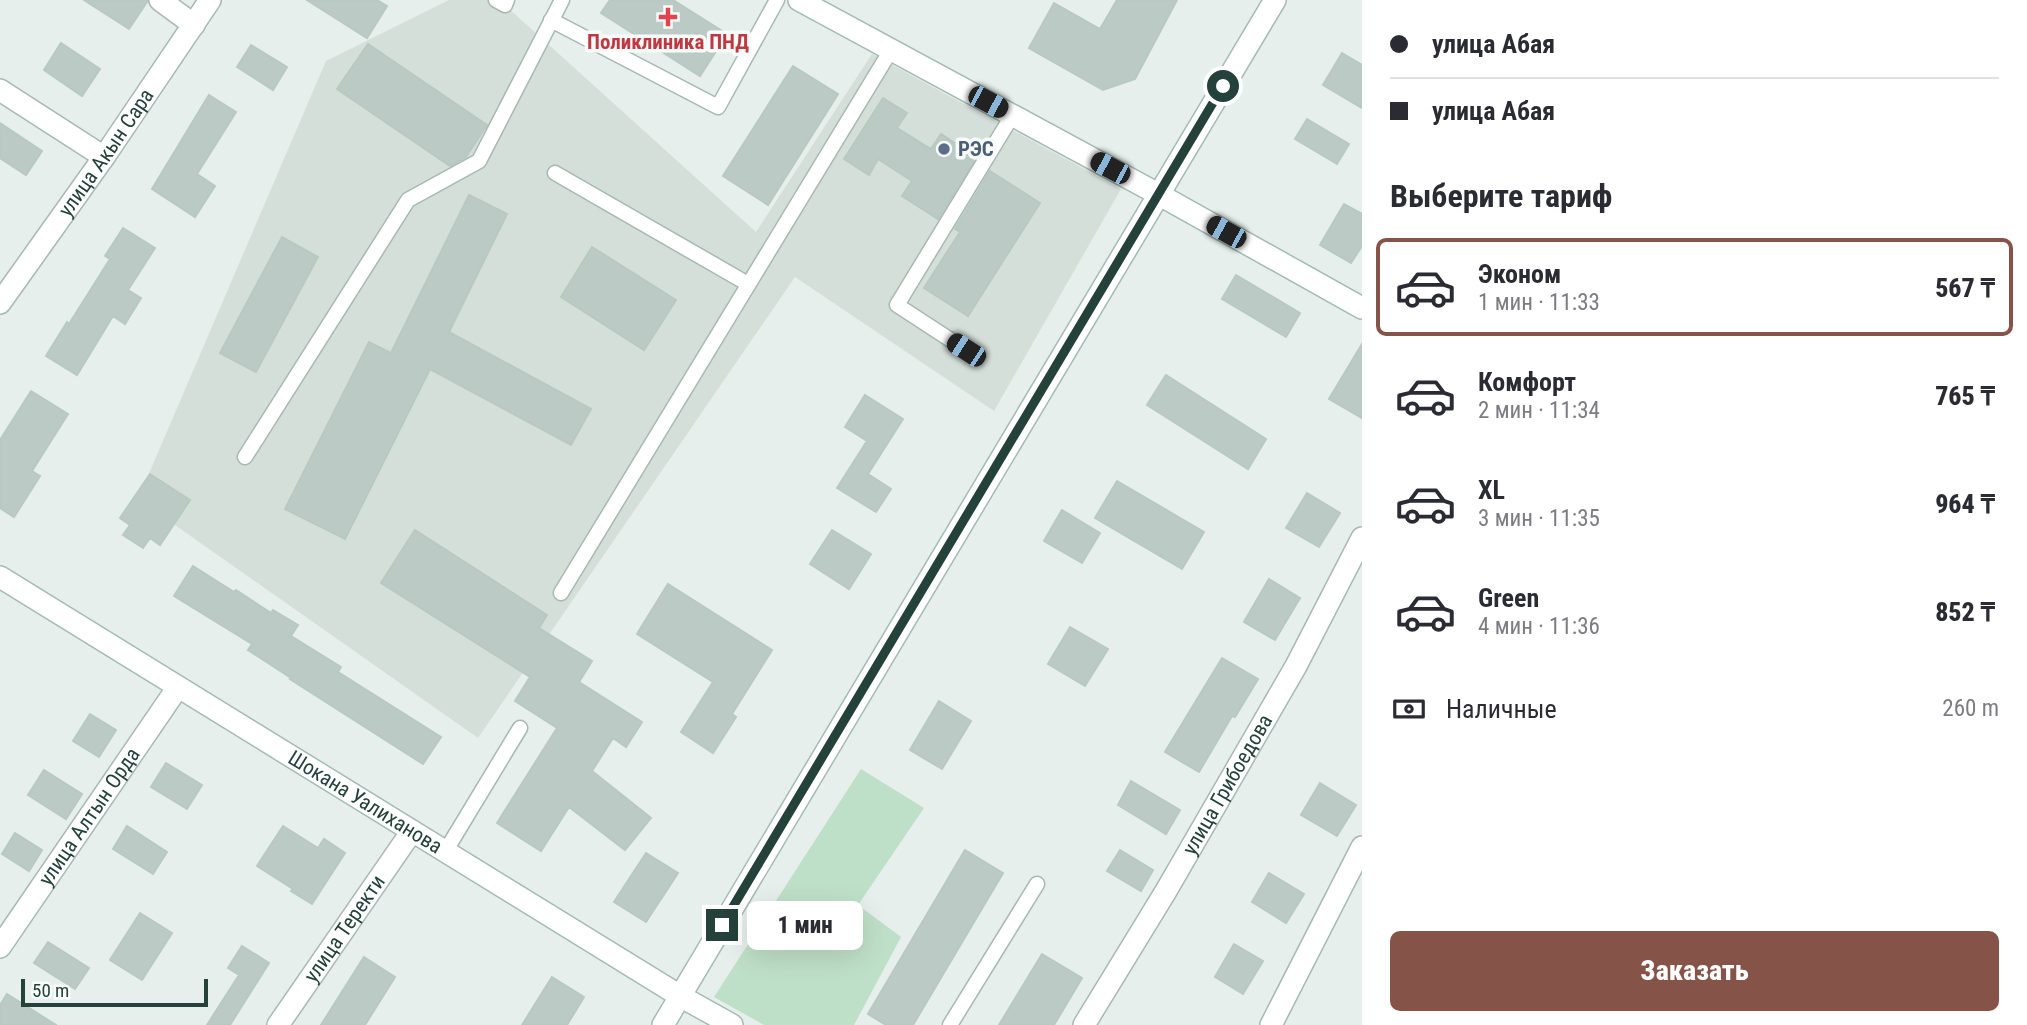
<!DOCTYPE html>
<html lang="ru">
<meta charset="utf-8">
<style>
body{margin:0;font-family:"Roboto Condensed",sans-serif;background:#f2f2f3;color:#2b2b33;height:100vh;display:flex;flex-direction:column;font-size:26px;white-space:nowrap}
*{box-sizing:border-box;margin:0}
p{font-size:23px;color:#7c7c81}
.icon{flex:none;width:38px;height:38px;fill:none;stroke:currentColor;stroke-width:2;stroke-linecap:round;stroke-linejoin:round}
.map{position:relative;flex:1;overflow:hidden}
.details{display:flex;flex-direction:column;background:#fff;width:665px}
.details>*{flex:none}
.top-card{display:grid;align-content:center;height:154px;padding:0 28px;background:#fff}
.scale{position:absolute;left:21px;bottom:18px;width:187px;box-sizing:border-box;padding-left:7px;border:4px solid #24423a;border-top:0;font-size:19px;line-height:24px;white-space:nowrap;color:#24423a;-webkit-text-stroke:5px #f7fbf9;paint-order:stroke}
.end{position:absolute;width:32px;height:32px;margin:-16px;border:9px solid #24423a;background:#fff;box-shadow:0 0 0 4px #fff}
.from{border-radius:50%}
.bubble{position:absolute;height:49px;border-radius:10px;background:#fff;box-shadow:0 7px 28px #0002;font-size:23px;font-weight:800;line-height:49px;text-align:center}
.car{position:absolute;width:21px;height:42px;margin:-21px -10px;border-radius:9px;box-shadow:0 0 5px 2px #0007;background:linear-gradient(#222 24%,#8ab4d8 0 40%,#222 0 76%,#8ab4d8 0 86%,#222 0)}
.top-card b{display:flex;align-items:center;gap:24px;height:66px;font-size:26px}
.top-card b+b{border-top:2px solid #e1e1e2}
.top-card i{width:18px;height:18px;background:#2b2b33}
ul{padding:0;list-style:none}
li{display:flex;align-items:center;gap:21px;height:98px;margin:0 14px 10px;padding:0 14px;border:4px solid transparent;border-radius:10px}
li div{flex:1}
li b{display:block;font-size:26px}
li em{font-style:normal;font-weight:800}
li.current{border-color:#855347}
li>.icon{width:63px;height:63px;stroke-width:1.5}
h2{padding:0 28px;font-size:32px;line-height:84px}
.pay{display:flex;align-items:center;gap:18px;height:77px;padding:0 28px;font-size:26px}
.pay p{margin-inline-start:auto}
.action{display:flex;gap:14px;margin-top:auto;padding:14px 28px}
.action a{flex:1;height:80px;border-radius:10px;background:#855347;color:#fff;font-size:28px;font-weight:800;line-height:80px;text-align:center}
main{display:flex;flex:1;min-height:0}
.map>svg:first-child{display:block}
.built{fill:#d4dfda}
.green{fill:#bfe0c8}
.building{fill:#bbcac4;stroke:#b8c9c2;stroke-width:2}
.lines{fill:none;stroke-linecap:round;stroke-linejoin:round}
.lane-casing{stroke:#a8b8b2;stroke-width:17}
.street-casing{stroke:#a8b8b2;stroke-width:24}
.secondary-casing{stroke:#a4bbb3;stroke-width:24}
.lane{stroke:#fff;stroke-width:14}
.street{stroke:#fff;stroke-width:21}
.secondary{stroke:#fff;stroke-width:21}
.route{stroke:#24423a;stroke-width:9}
.health-dot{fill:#e0444e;stroke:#f7fbf9;stroke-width:2.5}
.service-dot{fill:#5c6f8a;stroke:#f7fbf9;stroke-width:2.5}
.labels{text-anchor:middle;stroke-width:7;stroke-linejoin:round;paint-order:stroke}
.health-label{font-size:21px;font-weight:bold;fill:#be3a42;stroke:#f7fbf9}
.service-label{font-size:21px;font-weight:bold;fill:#4e5e75;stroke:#f7fbf9;text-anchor:start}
.street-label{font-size:21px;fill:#24423a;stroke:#f7fbf9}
</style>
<main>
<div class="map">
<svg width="1362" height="1025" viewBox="0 0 1362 1025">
<rect width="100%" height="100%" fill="#e6efeb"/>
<path class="built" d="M449,0H499L756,232L872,54L1121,189L994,411L795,277L478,738L138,499L326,61Z"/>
<path class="green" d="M861,769L924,808L858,905L901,937L854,1025H764L714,997Z"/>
<path class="building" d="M84,0H147V2L129,29Z
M307,0H377L387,6L367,38Z
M610,0H673L727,34L700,76L601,13Z
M1117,0H1177L1135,79L1103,90L1029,48L1054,3L1100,29Z
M61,43L100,69L82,96L44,70Z
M368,44L487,125L466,157L450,166L337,89Z
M251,45L287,67L273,90L237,67Z
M1342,53L1362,65V108L1323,85Z
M793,66L838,94L768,205L723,176Z
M209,95L236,112L197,174L215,186L195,217L152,189Z
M883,98L907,113L897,128L931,149L941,134L971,154L969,158L974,161L938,219L902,196L912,181L878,159L869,175L844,159Z
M1307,119L1349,144L1337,164L1295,139Z
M0,123L42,151L26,175L0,158Z
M990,171L1040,203L968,316L924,288L960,232L955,229Z
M469,195L507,214L449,332L591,409L571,445L430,369L345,539L285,509L369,342L391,353Z
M1344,204L1362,214V246L1351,263L1320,245Z
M123,228L155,248L128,290L141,298L125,324L113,316L77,375L46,356L67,322L69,324L110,259L105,256Z
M282,237L318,257L256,372L220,353Z
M592,247L676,300L644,350L561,297Z
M1236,275L1300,313L1286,337L1222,299Z
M1362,344V418L1329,399Z
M1166,375L1266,439L1248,469L1147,405Z
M31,391L68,414L32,471L40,476L14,517L0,508V440Z
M865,395L903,419L868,474L891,489L876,512L837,488L867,441L845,427Z
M150,474L190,500L160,545L150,538L143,548L123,535L130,525L120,518Z
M1117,481L1204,532L1182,569L1095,518Z
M1307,493L1340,513L1319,547L1286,528Z
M1062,510L1100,533L1082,563L1044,541Z
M415,530L547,615L539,628L592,661L579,682L642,722L626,747L613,738L592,771L651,818L625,850L569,807L541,851L497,823L557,728L515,701L530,677L381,583Z
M832,530L871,554L849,589L810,564Z
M193,566L234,592L236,590L271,613L273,610L298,625L291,636L341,667L338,672L441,737L423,764L290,679L291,678L248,650L252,644L174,596Z
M1269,579L1300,598L1275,640L1244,622Z
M668,584L772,650L732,714L736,717L713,753L681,732L713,682L637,634Z
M1070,627L1108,649L1085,686L1048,664Z
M1222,658L1258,679L1235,717L1232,716L1199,772L1165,752Z
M939,701L971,721L942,769L910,750Z
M90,714L116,730L99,757L73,741Z
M166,763L202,785L187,809L151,787Z
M44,770L82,794L66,819L28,795Z
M1131,781L1180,810L1166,834L1118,805Z
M1320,783L1356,805L1337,836L1301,815Z
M127,826L167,852L153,874L113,849Z
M283,826L318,848L324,839L345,853L312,904L291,891L293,889L257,866Z
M15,833L42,850L29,871L2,854Z
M965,850L1003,873L913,1025H886L868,1014Z
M1120,850L1153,870L1141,891L1107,871Z
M646,853L678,873L646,922L614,902Z
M1269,873L1304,894L1286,923L1252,902Z
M140,913L172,933L142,980L110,960Z
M48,942L89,968L75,989L34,963Z
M1234,944L1263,961L1243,994L1215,977Z
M242,946L269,963L230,1025H207L239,975L228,968Z
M1042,954L1082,978L1054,1025H999Z
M364,957L395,977L365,1025H321Z
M552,977L584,997L567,1025H522Z
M7,994L56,1025H0V1005Z"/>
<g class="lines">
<g class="lane-casing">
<path id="lane" d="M496,0L505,5L507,0
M551,20L718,107L777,0
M555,173L748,284
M966,350L897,305L1012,116
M245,457L408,200L479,161L562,0
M561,593L891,50
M445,852L520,728
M950,1025L1037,884"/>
</g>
<g class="street-casing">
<g id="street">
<path d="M160,0L194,25"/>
<path d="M0,90L104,157"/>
<path id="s1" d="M0,303L104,157L210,0"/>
<path id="s2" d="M0,947L178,687"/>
<path id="s3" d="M278,1025L412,831"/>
<path id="s4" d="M1084,1025L1166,891L1296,666L1362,538"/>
<path d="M1271,1025L1362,847"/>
</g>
</g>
<g class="secondary-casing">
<g id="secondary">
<path d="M799,0L1158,194L1362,308"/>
<path id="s5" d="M0,577L680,996L732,1025"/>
<path d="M663,1025L1275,0"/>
</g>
</g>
<use href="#lane" class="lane"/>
<use href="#street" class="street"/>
<use href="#secondary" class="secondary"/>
</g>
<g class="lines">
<path class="route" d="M722,925L1223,86"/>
</g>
<path class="health-dot" d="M664.5 6.5h7v7h7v7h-7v7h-7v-7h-7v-7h7z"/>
<circle class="service-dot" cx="944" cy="149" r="7"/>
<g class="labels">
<g class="health-label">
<text x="668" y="49">Поликлиника ПНД</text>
</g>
<g class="service-label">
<text x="958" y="156">РЭС</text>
</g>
<g class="street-label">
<text dy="7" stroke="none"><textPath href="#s1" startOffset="184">улица Акын Сара</textPath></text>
<text dy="7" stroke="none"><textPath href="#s4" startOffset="280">улица Грибоедова</textPath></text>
<text dy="7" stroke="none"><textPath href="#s5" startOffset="429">Шокана Уалиханова</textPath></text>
<text dy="7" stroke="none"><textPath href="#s2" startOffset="158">улица Алтын Орда</textPath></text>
<text dy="7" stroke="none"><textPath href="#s3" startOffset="117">улица Теректи</textPath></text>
</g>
</g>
</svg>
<div class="scale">50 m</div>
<i class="end from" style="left:1223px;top:86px"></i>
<i class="end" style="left:722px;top:925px"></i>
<div class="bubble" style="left:747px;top:901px;width:116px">1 мин</div>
<i class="car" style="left:988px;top:102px;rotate:118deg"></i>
<i class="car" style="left:1110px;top:168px;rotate:298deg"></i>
<i class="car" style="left:1226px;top:232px;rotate:299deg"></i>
<i class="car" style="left:966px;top:350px;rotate:303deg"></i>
</div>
<section class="details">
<div class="top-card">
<b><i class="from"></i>улица Абая</b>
<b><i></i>улица Абая</b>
</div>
<h2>Выберите тариф</h2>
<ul>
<li class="current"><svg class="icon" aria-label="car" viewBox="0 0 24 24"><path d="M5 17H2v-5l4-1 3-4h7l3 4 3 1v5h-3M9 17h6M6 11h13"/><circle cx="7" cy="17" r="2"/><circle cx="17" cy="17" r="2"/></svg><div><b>Эконом</b><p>1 мин · 11:33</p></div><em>567 ₸</em></li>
<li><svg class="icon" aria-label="car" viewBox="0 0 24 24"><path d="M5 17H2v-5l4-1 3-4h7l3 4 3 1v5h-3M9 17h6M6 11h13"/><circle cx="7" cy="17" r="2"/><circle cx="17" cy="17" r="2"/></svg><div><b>Комфорт</b><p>2 мин · 11:34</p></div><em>765 ₸</em></li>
<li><svg class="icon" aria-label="car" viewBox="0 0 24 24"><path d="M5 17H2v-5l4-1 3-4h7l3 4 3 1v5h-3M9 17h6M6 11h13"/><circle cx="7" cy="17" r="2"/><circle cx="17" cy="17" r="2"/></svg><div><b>XL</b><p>3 мин · 11:35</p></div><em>964 ₸</em></li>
<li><svg class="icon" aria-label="car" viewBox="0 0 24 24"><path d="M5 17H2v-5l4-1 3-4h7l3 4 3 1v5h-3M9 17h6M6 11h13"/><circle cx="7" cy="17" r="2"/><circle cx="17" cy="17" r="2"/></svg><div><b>Green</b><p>4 мин · 11:36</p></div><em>852 ₸</em></li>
</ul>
<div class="pay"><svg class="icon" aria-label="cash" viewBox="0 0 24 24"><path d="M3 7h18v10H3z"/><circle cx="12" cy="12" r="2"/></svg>Наличные<p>260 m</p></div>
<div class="action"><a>Заказать</a></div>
</section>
</main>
